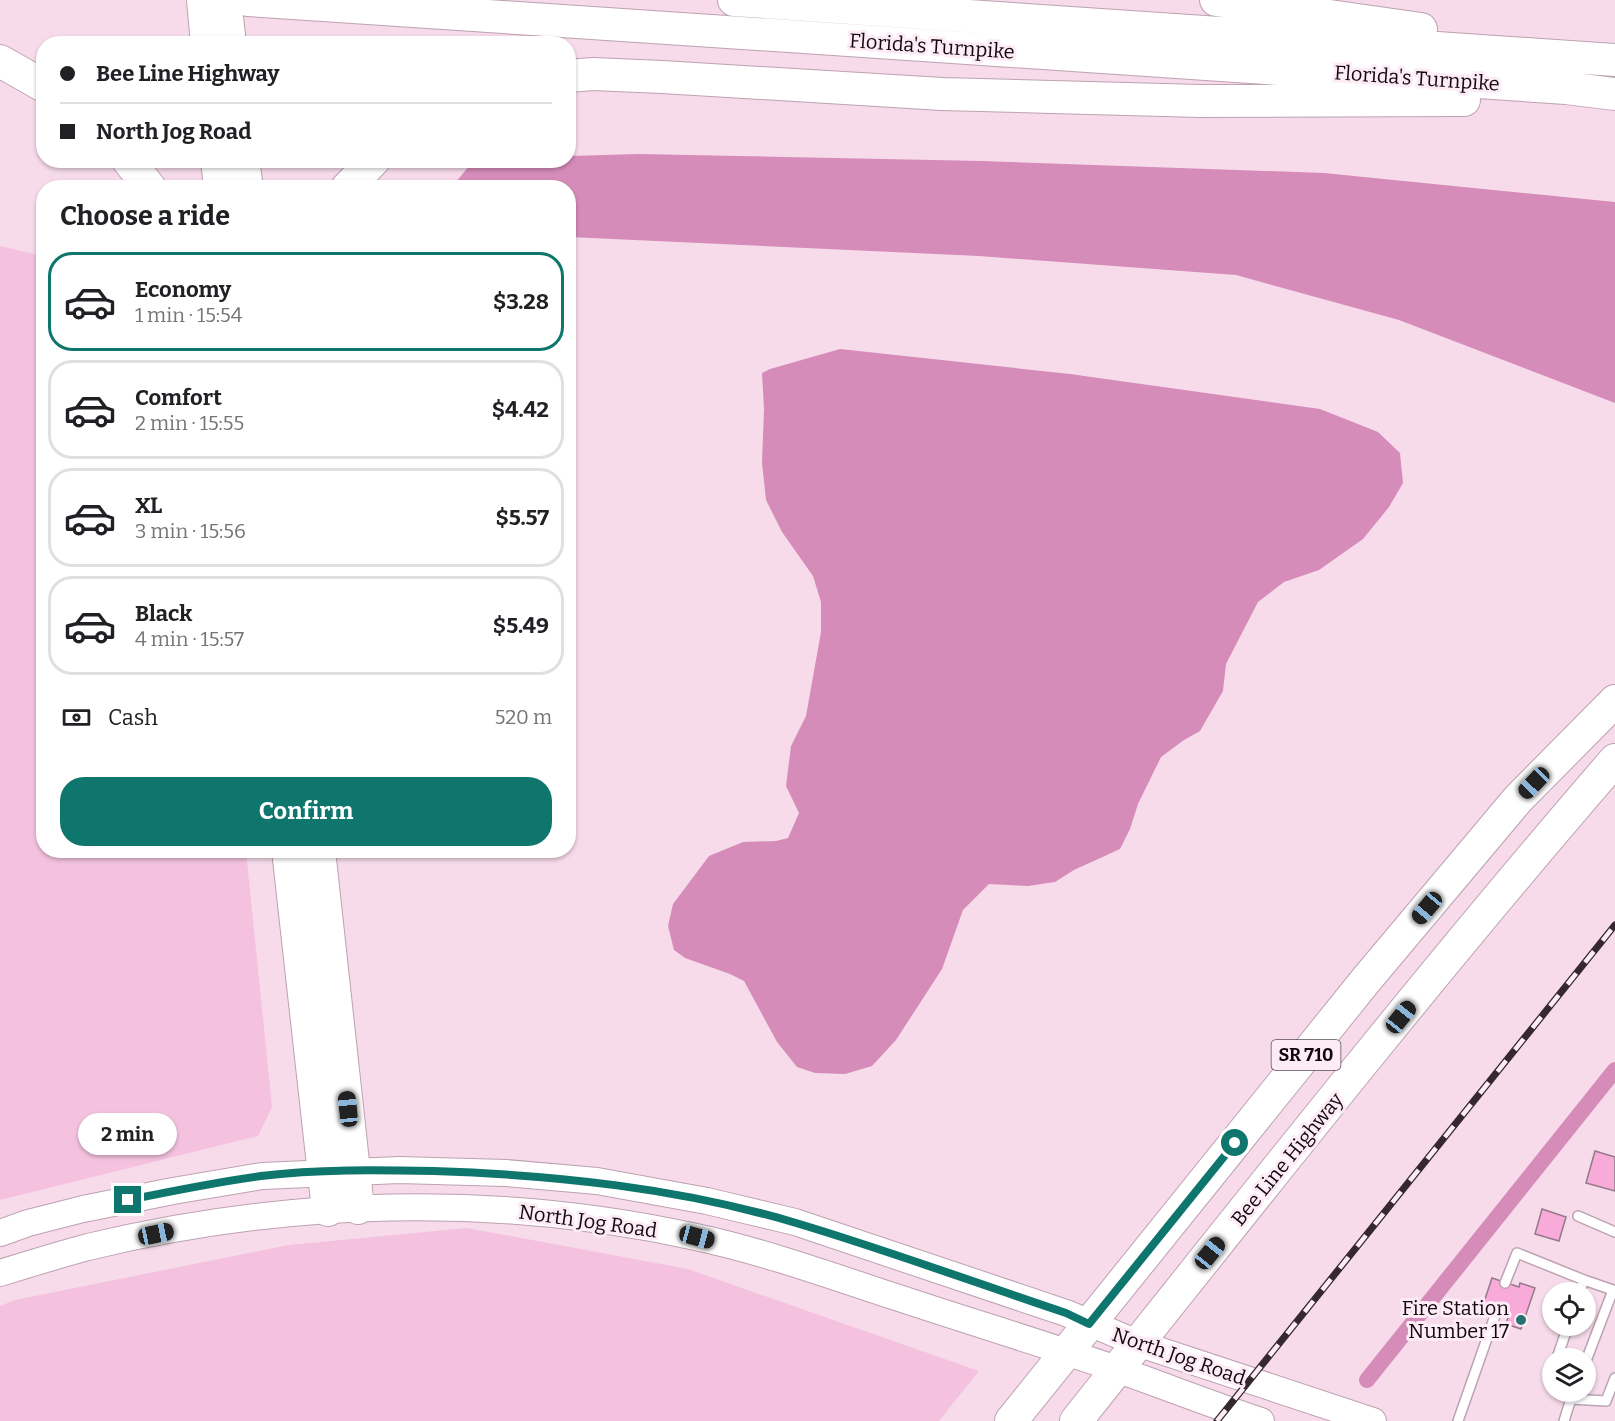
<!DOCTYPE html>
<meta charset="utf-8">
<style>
body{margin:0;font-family:Bitter,serif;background:#f2f2f2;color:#202124;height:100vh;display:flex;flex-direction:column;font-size:22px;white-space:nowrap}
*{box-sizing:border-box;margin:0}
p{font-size:20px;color:#757577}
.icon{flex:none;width:33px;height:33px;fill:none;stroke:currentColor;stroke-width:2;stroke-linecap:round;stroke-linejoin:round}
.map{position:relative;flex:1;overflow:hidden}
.drawer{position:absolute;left:36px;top:180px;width:540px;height:678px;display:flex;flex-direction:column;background:#fff;border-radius:24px;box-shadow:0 2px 4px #0004}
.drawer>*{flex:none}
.banner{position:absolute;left:36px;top:36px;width:540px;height:132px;border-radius:24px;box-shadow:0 2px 4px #0004;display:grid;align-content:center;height:132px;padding:0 24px;background:#fff}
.fabs{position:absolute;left:1542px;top:1282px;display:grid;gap:12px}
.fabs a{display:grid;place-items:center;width:54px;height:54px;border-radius:50%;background:#fff;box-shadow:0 2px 4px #0004;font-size:30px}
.end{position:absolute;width:27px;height:27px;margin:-14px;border:8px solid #0f766e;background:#fff;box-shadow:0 0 0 3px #fff}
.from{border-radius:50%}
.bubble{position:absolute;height:42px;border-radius:21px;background:#fff;box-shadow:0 2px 4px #0004;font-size:20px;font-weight:700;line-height:42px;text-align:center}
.car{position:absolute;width:18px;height:36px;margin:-18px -9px;border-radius:8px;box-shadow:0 0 4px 2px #0007;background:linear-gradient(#222 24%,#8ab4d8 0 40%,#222 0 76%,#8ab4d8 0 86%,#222 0)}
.banner b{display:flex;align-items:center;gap:21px;height:57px;font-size:22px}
.banner b+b{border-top:2px solid #e0e0e0}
.banner i{width:15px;height:15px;background:#202124}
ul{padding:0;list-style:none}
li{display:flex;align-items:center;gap:18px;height:99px;margin:0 12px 9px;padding:0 12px;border:3px solid #e0e0e0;border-radius:24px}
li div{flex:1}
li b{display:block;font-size:22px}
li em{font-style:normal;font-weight:700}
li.selected{border-color:#0f766e}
li>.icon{width:54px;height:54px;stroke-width:1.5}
h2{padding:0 24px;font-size:27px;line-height:72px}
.pay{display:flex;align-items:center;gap:15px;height:66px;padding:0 24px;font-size:22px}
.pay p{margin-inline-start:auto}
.cta{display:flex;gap:12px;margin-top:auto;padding:12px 24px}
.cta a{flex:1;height:69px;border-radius:24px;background:#0f766e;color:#fff;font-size:24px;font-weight:700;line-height:69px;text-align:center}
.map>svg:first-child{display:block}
.green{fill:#f4c2df}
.water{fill:#d68cb9}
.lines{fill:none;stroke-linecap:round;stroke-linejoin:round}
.canal{stroke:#d68cb9;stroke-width:16}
.building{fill:#f8abd9;stroke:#937a88;stroke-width:1.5}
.lane-casing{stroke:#bda2b1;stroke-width:12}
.secondary-casing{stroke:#bda2b1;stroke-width:28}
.highway-casing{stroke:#bda2b1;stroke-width:34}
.lane{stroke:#fff;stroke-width:9}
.secondary{stroke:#fff;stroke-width:26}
.highway{stroke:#fff;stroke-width:32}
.rail-casing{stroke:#35292f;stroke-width:7}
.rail{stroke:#fdecf5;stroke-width:4.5;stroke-dasharray:14;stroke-linecap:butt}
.route{stroke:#0f766e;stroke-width:8}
.poi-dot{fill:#26716f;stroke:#fdecf5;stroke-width:2}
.labels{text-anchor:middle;stroke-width:6;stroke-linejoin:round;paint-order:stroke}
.shield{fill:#fdecf5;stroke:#584c53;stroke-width:1.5}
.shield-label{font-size:18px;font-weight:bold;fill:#11080d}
.street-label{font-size:20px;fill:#11080d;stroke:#fdecf5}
.poi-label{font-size:20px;fill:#11080d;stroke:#fdecf5;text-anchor:end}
</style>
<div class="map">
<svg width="1615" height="1421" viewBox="0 0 1615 1421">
<rect width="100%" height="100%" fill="#f7dbeb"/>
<path class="green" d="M0,246L43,256L44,850L246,851L272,1107L258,1136L0,1200Z
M467,1228L688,1269L979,1371L939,1421H0V1306L15,1300L289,1245Z"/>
<path class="water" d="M639,154L982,161L1324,173L1615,202V403L1399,320L1236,275L979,256L569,237L568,188L452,187L473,161L568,160L569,156Z
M840,349L1070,374L1320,409L1378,432L1400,453L1403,483L1389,507L1363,539L1319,570L1284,582L1258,602L1226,664L1223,691L1200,731L1184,740L1161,757L1138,804L1130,829L1120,849L1074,870L1055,882L1028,886L989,884L963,910L942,969L896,1040L872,1066L845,1074L815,1073L797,1067L777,1042L744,981L730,974L685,958L674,950L668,926L673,904L709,856L743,842L776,841L788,838L799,813L786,786L791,746L806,716L821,632V602L813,576L782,532L766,500L762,463L764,409L762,373L770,369Z"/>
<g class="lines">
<path class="canal" d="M1367,1380L1615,1070"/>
</g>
<path class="building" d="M1595,1151L1615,1157V1191L1586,1183Z
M1542,1209L1566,1217L1559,1241L1535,1234Z
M1492,1278L1519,1287L1520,1283L1535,1288L1521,1329L1506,1324L1509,1314L1483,1305Z"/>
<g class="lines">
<g class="lane-casing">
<path id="lane" d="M1578,1216L1615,1232
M1505,1283L1517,1253L1584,1280
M1579,1293L1584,1280L1613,1290L1586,1361
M1559,1359L1558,1355L1568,1326
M1570,1399L1606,1401L1615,1378
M1458,1421L1497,1310
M1564,1421L1573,1392"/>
</g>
<g class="secondary-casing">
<path id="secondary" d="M0,1233L28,1223L83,1209L173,1191L262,1176L399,1170L506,1173L597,1181L707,1201L795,1222L1066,1313L1137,1343L1373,1421
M0,1273C29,1264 58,1255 88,1247C286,1199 496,1193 696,1237C766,1252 834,1277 902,1299C974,1323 1048,1345 1119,1370C1167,1387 1213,1405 1261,1421"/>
</g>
<g class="highway-casing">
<path id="highway" d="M203,0L207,44
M225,0L230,44
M248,0L1566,88L1615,94
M734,0L1615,60
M1216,0L1421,29
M0,61L44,86
M568,76L593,74L662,77L942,94L1200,101L1464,100
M128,160L150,188
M217,160L220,188
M243,160L247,188
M347,188L374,160
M288,850L328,1210
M319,850L358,1208
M1011,1421L1366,980L1518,799L1615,701
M1076,1421C1253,1199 1429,975 1615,760"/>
</g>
<use href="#lane" class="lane"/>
<use href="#secondary" class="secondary"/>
<use href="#highway" class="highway"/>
<g class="rail-casing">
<path id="rail" d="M1217,1421L1615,925"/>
</g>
<use href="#rail" class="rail"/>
</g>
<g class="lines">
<path class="route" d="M128,1200C172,1191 216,1182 261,1176C318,1169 377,1170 434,1171C556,1175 679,1188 796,1223C887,1250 976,1283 1066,1313L1089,1324L1235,1143"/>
</g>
<circle class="poi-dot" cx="1521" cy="1320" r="6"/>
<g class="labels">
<rect class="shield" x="1271.5" y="1040" width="69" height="30" rx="4.5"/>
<g class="shield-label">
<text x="1306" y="1061">SR 710</text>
</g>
<g class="street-label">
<text transform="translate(932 46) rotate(4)" y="7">Florida's Turnpike</text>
<text transform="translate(1417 78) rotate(4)" y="7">Florida's Turnpike</text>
<text transform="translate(1287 1159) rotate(-51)" y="7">Bee Line Highway</text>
<text transform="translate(588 1221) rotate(8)" y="7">North Jog Road</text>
<text transform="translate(1179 1356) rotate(19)" y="7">North Jog Road</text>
</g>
<g class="poi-label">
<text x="1509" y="1315">Fire Station<tspan x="1509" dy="23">Number 17</tspan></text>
</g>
</g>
</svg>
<div class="fabs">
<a><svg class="icon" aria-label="locate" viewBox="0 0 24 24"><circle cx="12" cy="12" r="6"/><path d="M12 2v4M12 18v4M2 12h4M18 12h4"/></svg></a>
<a><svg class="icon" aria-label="layers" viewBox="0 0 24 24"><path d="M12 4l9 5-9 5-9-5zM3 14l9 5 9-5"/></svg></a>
</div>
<i class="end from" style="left:1235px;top:1143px"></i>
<i class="end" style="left:128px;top:1200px"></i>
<div class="bubble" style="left:78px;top:1113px;width:99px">2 min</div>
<i class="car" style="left:1534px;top:783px;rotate:224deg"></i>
<i class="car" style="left:1427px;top:908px;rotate:220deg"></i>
<i class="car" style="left:1401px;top:1017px;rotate:39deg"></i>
<i class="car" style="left:348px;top:1109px;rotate:354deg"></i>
<i class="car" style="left:156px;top:1234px;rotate:78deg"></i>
<i class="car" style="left:697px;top:1237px;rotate:105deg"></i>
<i class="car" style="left:1210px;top:1253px;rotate:39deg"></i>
<div class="banner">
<b><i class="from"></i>Bee Line Highway</b>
<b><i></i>North Jog Road</b>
</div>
<section class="drawer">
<h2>Choose a ride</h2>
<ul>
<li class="selected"><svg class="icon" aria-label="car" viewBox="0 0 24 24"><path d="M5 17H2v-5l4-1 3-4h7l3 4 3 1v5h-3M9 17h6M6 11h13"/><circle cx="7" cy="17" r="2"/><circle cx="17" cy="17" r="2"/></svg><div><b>Economy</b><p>1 min · 15:54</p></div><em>$3.28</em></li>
<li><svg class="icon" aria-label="car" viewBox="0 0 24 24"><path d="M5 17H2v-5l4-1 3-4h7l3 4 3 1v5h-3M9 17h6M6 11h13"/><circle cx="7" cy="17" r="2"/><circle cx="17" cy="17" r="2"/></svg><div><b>Comfort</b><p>2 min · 15:55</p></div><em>$4.42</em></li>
<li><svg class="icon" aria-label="car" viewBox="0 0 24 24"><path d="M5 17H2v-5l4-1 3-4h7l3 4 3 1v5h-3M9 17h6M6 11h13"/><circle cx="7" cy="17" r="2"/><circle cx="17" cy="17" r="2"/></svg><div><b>XL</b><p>3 min · 15:56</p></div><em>$5.57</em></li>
<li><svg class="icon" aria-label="car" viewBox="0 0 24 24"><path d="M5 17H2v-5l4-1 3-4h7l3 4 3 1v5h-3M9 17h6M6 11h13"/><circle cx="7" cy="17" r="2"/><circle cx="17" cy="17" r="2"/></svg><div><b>Black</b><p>4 min · 15:57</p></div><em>$5.49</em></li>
</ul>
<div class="pay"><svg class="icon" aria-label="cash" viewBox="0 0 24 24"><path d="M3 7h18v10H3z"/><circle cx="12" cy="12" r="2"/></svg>Cash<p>520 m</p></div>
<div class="cta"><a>Confirm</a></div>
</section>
</div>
